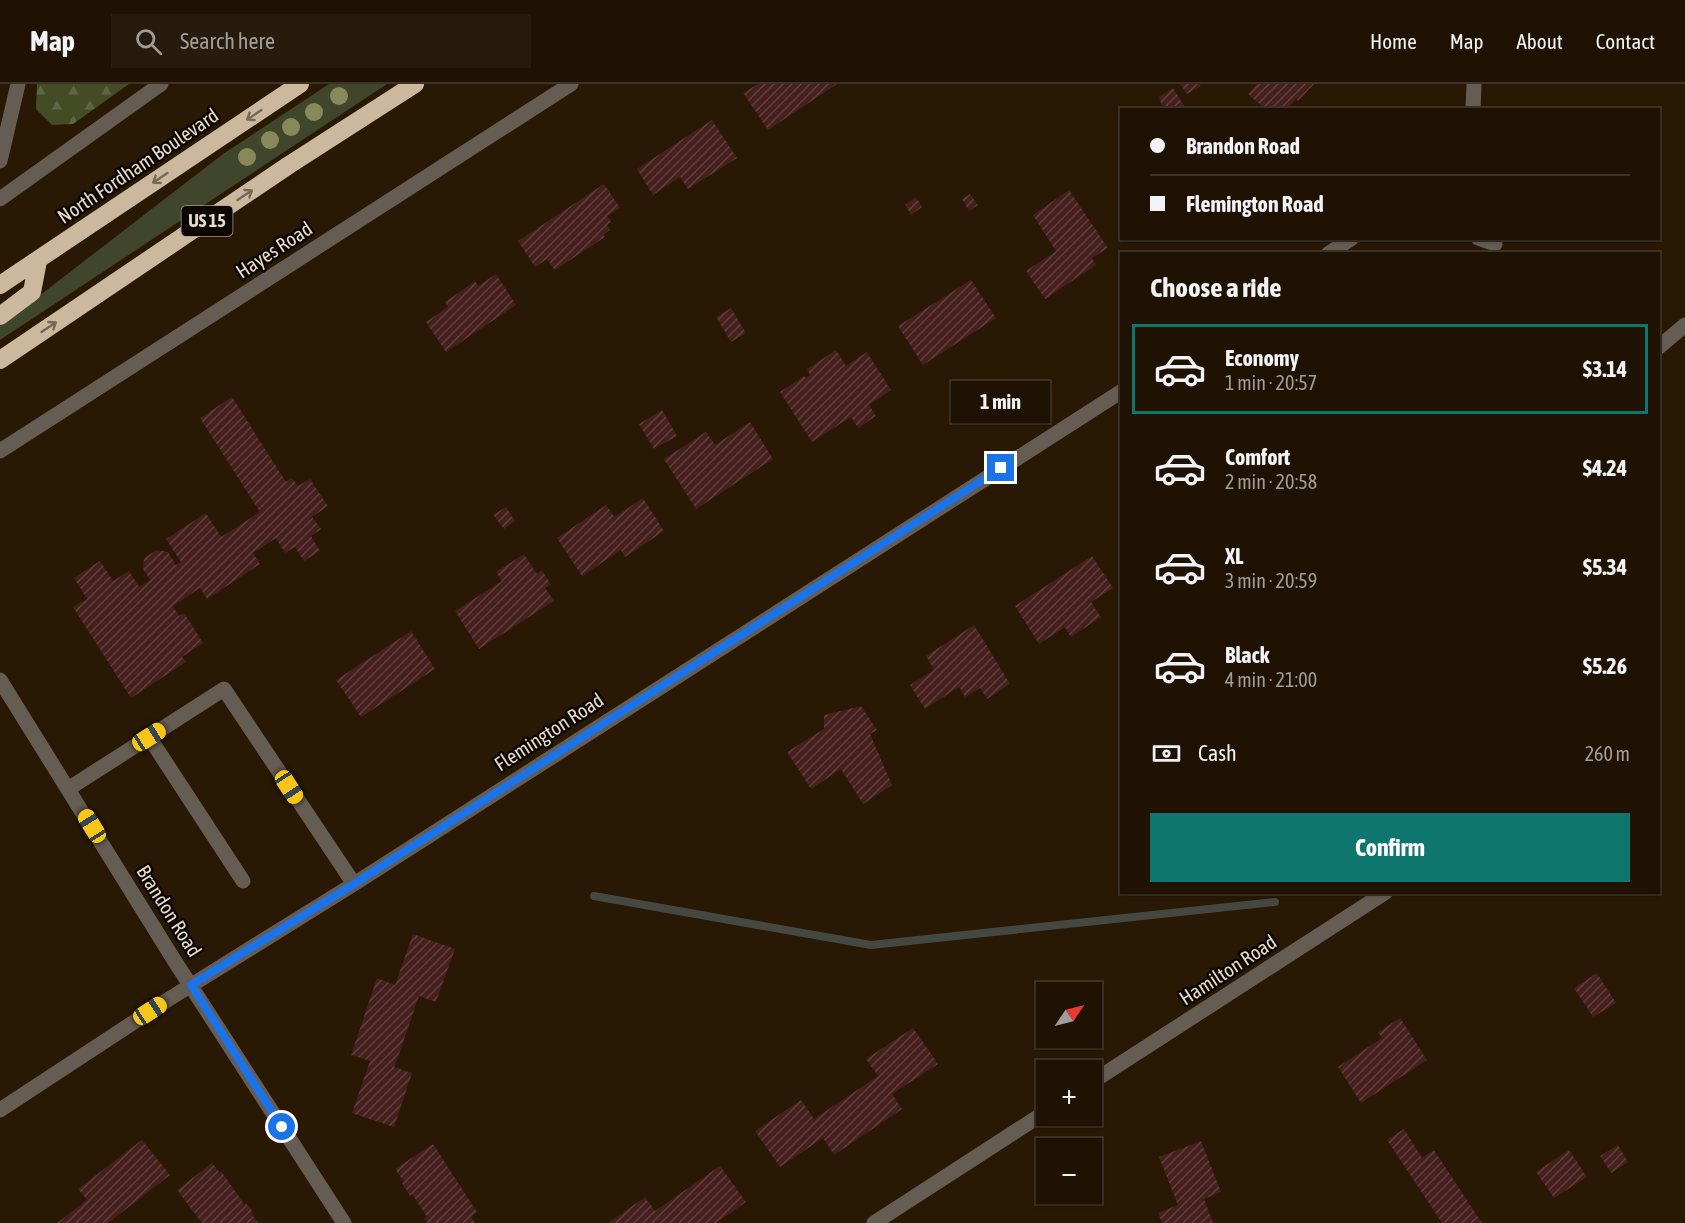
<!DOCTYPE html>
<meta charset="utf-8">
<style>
body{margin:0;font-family:"Asap Condensed",sans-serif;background:#271b0d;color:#f1f3f6;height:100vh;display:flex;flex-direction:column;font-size:22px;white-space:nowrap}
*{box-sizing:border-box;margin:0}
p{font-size:20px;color:#a19e9a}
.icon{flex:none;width:33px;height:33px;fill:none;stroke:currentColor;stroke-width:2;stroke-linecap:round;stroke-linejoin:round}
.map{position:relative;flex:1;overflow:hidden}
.details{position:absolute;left:1120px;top:168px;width:540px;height:642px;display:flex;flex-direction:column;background:#1f1203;border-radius:0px;box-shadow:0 2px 4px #0004,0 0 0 2px #3c3225}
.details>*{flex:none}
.banner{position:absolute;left:1120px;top:24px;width:540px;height:132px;border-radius:0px;box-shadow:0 2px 4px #0004,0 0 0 2px #3c3225;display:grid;align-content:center;height:132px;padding:0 30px;background:#1f1203}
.needle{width:39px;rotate:55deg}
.fabs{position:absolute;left:1036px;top:898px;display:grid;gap:12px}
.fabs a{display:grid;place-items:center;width:66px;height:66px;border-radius:0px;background:#1f1203;box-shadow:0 2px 4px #0004,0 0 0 2px #3c3225;font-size:30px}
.end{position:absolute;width:27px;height:27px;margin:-14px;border:8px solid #1a73e8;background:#fff;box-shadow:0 0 0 3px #fff}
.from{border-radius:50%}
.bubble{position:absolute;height:42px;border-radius:0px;background:#1f1203;box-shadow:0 2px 4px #0004,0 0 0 2px #3c3225;font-size:20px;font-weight:700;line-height:42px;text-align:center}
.car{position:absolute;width:18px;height:36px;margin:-18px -9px;border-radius:8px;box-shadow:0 0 4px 2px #0007;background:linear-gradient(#f5c518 24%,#345 0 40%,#f5c518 0 76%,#345 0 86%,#f5c518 0)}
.banner b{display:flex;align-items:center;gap:21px;height:57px;font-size:22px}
.banner b+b{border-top:2px solid #3c3225}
.banner i{width:15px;height:15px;background:#f1f3f6}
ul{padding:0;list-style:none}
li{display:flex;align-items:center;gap:18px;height:90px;margin:0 12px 9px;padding:0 18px;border:3px solid transparent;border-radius:0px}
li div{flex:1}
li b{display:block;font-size:22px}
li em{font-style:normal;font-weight:700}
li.selected{border-color:#0f766e}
li>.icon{width:54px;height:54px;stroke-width:1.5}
h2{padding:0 30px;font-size:27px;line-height:72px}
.pay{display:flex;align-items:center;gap:15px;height:66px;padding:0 30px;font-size:22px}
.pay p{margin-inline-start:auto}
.cta{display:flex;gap:12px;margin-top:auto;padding:12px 30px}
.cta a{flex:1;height:69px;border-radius:0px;background:#0f766e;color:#fff;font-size:24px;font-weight:700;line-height:69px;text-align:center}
header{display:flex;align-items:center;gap:36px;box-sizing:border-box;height:84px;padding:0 30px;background:#1f1203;border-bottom:2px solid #3c3225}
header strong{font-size:28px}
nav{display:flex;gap:33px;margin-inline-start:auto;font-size:21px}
.search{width:420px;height:54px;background:#271b0d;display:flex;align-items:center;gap:15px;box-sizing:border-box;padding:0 21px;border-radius:0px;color:#a19e9a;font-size:22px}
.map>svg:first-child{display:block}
.grass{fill:#3f462b}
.forest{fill:url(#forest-firs)}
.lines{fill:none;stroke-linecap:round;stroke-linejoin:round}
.stream{stroke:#454743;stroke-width:8}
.building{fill:url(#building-hatch)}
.minor{stroke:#655d53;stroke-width:15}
.highway{stroke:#ccb89e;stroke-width:18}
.tree{fill:#88895a}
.oneway{stroke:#766857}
.route{stroke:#1a73e8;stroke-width:8}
.labels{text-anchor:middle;stroke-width:5;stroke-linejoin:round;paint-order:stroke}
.shield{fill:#0c0601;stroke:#a59b90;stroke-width:1.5}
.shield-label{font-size:18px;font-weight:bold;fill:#e7dbce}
.street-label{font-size:20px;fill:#e7dbce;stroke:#0c0601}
</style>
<header>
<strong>Map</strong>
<div class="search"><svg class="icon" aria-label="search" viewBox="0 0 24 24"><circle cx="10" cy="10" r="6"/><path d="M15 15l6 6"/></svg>Search here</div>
<nav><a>Home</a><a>Map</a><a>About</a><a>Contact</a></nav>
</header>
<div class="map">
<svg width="1685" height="1139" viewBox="0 0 1685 1139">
<defs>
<pattern id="forest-firs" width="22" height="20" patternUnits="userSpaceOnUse" patternTransform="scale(1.5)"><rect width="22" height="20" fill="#444c26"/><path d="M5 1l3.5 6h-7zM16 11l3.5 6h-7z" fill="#5f6544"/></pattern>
<pattern id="building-hatch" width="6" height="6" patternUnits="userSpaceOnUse" patternTransform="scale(1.5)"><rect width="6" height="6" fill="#46201e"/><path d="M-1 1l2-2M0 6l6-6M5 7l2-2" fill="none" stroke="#61403e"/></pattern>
</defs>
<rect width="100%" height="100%" fill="#291804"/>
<path class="grass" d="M329,0H387L0,256V242L223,70Z"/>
<path class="forest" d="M37,0H129L73,40L52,41L36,25Z"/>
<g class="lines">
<path class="stream" d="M594,812L871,861L1275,818"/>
</g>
<path class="building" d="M758,0H837L768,46L743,9Z
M1180,0H1199L1201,2L1187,10Z
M1257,0H1314L1298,17L1296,15L1287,26H1266L1248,10Z
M1173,4L1187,26H1165L1161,19L1159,13Z
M712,36L737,74L688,105L680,93L653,111L637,85Z
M604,100L620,124L607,132L611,138L607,141L610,146L603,151L605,153L555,186L547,175L535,183L518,157Z
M1069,106L1108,164L1092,174L1096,181L1045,215L1026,187L1056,167L1033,131Z
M970,110L978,121L969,127L962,115Z
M916,113L922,123L911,131L905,121Z
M496,190L516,221L446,268L426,238L448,223L445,218L475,197L478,202Z
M971,196L996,234L923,281L898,242Z
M731,224L746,249L731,258L716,233Z
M836,266L846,282L867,268L891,306L869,321L876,332L858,344L851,333L812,358L780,308L804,292L806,294L810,291L807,285Z
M232,313L286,398L292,394L298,402L310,395L328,422L312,433L321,445L311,452L320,467L304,477L295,463L285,469L276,454L253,469L260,480L207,515L200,504L173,522L179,532L184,529L203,559L182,573L186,578L131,614L73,523L87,515L74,494L100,477L113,497L129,487L139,503L150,496L143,485L144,474L157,466L168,468L176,481L181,478L166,455L206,429L221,453L260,428L200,334Z
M662,326L677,352L654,365L639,340Z
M750,338L773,375L696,425L664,375L706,348L715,361Z
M643,414L664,447L625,473L621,466L582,492L557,454L606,421L615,433Z
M506,423L515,437L504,445L493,431Z
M524,470L537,490L542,486L551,501L545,504L554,517L479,565L455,527L502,497L496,488Z
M1092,472L1113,504L1091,518L1101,533L1071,553L1065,543L1039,560L1015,522Z
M974,541L1010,600L987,615L980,604L965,613L959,603L925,625L910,601L934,586L926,572Z
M411,547L435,585L361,633L336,596Z
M861,622L877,646L870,650L892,701L863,720L841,685L811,705L787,668L824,645V631Z
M413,850L455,865L436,918L419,912L398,973L394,983L412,989L394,1043L352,1029L370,977L351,971L377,894L395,901Z
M1597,889L1616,919L1593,933L1574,904Z
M1400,934L1427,976L1361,1019L1338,983L1382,954L1378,948Z
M913,944L938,980L892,1010L902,1025L834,1071L823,1054L780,1083L755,1047L801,1016L814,1035L878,992L866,975Z
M1404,1045L1422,1074L1434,1066L1482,1139H1442L1387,1056Z
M142,1056L170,1091L108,1139H57L87,1116L78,1105Z
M1201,1057L1221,1108L1204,1115L1213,1139H1162L1158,1129L1178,1121L1159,1073Z
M433,1060L477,1128L471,1133L475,1139H428L424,1134L427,1133L412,1110L410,1112L402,1099L404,1098L395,1085Z
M1618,1061L1628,1078L1611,1089L1600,1072Z
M1569,1066L1587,1093L1554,1114L1536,1088Z
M212,1079L220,1089L221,1087L244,1120L246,1119L253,1128L251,1129L258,1139H202L177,1106Z
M720,1082L746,1118L716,1139H608L645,1113L655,1127Z"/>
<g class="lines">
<path class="minor" d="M1473,26L1474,0
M0,77L18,0
M0,115L161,0
M1478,154L1495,160
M1328,170L1352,154
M1659,263L1685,241
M0,367L571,0
M0,596L174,876L344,1139
M149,653L243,797
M68,705L224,605L354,800
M1092,998L1386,808
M0,1026L169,915L354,800L1122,307
M874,1139L1047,1027"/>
<path class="highway" d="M0,201L300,0
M0,232L32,208L38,177
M0,276L289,81L415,0"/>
</g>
<g class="tree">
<circle cx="339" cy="12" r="9"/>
<circle cx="314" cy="28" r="9"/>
<circle cx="291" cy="43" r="9"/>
<circle cx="270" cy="56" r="9"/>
<circle cx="247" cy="73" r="9"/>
</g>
<defs><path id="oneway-shaft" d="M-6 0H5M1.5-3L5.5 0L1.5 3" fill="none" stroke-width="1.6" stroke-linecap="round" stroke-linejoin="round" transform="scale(1.5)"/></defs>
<g class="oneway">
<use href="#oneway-shaft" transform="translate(254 31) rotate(146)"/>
<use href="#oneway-shaft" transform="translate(160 94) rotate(146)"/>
<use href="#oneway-shaft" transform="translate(245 111) rotate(-34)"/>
<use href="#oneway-shaft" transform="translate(49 243) rotate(-34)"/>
</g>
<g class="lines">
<path class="route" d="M282,1043L191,901L354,800L1001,384"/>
</g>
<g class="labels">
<rect class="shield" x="181.5" y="122" width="51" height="30" rx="4.5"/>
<g class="shield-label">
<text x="207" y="143">US 15</text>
</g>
<g class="street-label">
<text transform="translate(138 82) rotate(-34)" y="7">North Fordham Boulevard</text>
<text transform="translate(274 166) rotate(-33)" y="7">Hayes Road</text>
<text transform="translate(549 648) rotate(-33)" y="7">Flemington Road</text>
<text transform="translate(169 827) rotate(58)" y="7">Brandon Road</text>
<text transform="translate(1228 886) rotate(-33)" y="7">Hamilton Road</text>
</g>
</g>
</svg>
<div class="fabs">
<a><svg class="needle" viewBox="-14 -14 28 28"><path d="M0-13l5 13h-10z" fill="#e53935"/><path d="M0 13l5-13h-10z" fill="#a19e9a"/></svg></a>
<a>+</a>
<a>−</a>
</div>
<i class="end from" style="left:282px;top:1043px"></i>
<i class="end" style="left:1001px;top:384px"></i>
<div class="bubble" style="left:951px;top:297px;width:99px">1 min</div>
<i class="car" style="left:149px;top:653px;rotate:58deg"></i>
<i class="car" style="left:289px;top:703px;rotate:147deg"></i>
<i class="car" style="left:92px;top:742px;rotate:328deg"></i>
<i class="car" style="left:150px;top:927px;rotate:57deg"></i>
<div class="banner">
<b><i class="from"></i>Brandon Road</b>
<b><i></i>Flemington Road</b>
</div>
<section class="details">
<h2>Choose a ride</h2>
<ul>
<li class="selected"><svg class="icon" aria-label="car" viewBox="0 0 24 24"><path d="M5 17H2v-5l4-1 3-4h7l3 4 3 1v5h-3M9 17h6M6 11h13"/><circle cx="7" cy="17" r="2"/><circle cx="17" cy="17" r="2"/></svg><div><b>Economy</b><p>1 min · 20:57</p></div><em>$3.14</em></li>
<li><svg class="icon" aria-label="car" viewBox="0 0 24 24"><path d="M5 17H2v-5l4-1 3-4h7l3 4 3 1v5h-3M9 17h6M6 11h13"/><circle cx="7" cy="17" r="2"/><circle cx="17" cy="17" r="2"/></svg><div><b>Comfort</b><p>2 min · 20:58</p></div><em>$4.24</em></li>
<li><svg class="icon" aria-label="car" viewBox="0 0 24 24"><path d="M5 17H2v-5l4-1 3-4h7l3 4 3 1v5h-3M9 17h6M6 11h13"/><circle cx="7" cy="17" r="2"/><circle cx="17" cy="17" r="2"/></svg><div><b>XL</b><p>3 min · 20:59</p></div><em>$5.34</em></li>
<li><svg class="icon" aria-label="car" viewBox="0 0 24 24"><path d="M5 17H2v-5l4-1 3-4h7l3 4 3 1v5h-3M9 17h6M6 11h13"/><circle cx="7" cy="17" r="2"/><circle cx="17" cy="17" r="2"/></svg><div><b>Black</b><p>4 min · 21:00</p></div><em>$5.26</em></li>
</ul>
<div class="pay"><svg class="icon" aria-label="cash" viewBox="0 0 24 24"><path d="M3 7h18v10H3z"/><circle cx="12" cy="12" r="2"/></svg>Cash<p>260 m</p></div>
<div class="cta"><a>Confirm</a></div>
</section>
</div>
